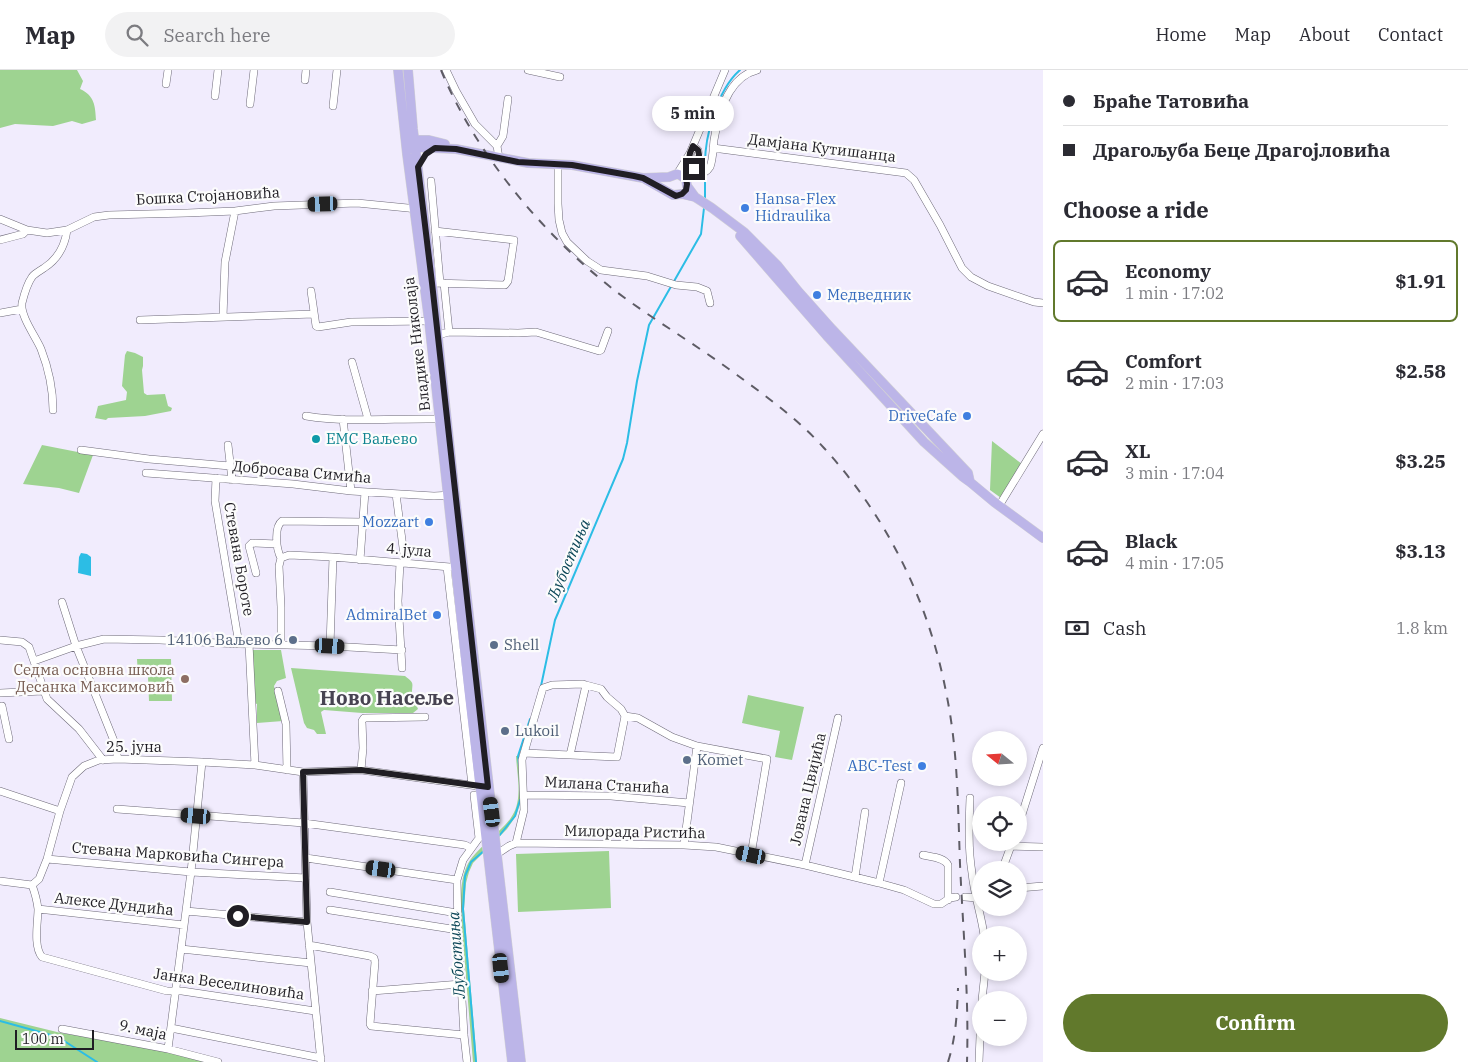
<!DOCTYPE html>
<meta charset="utf-8">
<style>
body{margin:0;font-family:"IBM Plex Serif",serif;background:#f2f2f3;color:#2b2b33;height:100vh;display:flex;flex-direction:column;font-size:19px;white-space:nowrap}
*{box-sizing:border-box;margin:0}
p{font-size:16px;color:#7c7c81}
.icon{flex:none;width:28px;height:28px;fill:none;stroke:currentColor;stroke-width:2;stroke-linecap:round;stroke-linejoin:round}
.map{position:relative;flex:1;overflow:hidden}
.details{display:flex;flex-direction:column;background:#fff;width:425px}
.details>*{flex:none}
.top-card{display:grid;align-content:center;height:110px;padding:0 20px;background:#fff}
.needle{width:32px;rotate:288deg}
.controls{position:absolute;left:972px;top:661px;display:grid;gap:10px}
.controls a{display:grid;place-items:center;width:55px;height:55px;border-radius:50%;background:#fff;box-shadow:0 2px 8px #0003;font-size:25px}
.scale{position:absolute;left:15px;bottom:12px;width:79px;box-sizing:border-box;padding-left:5px;border:2px solid #201e24;border-top:0;font-size:14px;line-height:18px;white-space:nowrap;color:#201e24;-webkit-text-stroke:4px #fcfcfc;paint-order:stroke}
.end{position:absolute;width:22px;height:22px;margin:-11px;border:6px solid #201e24;background:#fff;box-shadow:0 0 0 2px #fff}
.from{border-radius:50%}
.bubble{position:absolute;height:35px;border-radius:18px;background:#fff;box-shadow:0 2px 8px #0003;font-size:16px;font-weight:700;line-height:35px;text-align:center}
.car{position:absolute;width:15px;height:30px;margin:-15px -8px;border-radius:6px;box-shadow:0 0 4px 1px #0007;background:linear-gradient(#222 24%,#8ab4d8 0 40%,#222 0 76%,#8ab4d8 0 86%,#222 0)}
.top-card b{display:flex;align-items:center;gap:18px;height:48px;font-size:19px}
.top-card b+b{border-top:1px solid #e1e1e2}
.top-card i{width:12px;height:12px;background:#2b2b33}
ul{padding:0;list-style:none}
li{display:flex;align-items:center;gap:15px;height:82px;margin:0 10px 8px;padding:0 10px;border:2px solid transparent;border-radius:8px}
li div{flex:1}
li b{display:block;font-size:19px}
li em{font-style:normal;font-weight:700}
li.active{border-color:#61792c}
li>.icon{width:45px;height:45px;stroke-width:1.5}
h2{padding:0 20px;font-size:22px;line-height:60px}
.pay{display:flex;align-items:center;gap:12px;height:55px;padding:0 20px;font-size:19px}
.pay p{margin-inline-start:auto}
.action{display:flex;gap:10px;margin-top:auto;padding:10px 20px}
.action a{flex:1;height:58px;border-radius:30px;background:#61792c;color:#fff;font-size:20px;font-weight:700;line-height:58px;text-align:center}
header{display:flex;align-items:center;gap:30px;box-sizing:border-box;height:70px;padding:0 25px;background:#fff;border-bottom:1px solid #e1e1e2}
header strong{font-size:24px}
nav{display:flex;gap:28px;margin-inline-start:auto;font-size:18px}
.search{width:350px;height:45px;background:#f2f2f3;display:flex;align-items:center;gap:12px;box-sizing:border-box;padding:0 18px;border-radius:28px;color:#7c7c81;font-size:19px}
main{display:flex;flex:1;min-height:0}
.map>svg:first-child{display:block}
.green{fill:#9ed391}
.water{fill:#2cbde5}
.lines{fill:none;stroke-linecap:round;stroke-linejoin:round}
.stream{stroke:#2cbde5;stroke-width:2}
.minor-casing{stroke:#6e6a79;stroke-width:8}
.major-casing{stroke:#d2d2d3;stroke-width:10}
.minor{stroke:#fff;stroke-width:7}
.major{stroke:#bcb5e8;stroke-width:9}
.rail{stroke:#5e5c65;stroke-width:2;stroke-dasharray:9 9;stroke-linecap:butt}
.route{stroke:#201e24;stroke-width:6}
.shop-dot{fill:#3f7fe0;stroke:#fcfcfc;stroke-width:2}
.culture-dot{fill:#0f9aa8;stroke:#fcfcfc;stroke-width:2}
.service-dot{fill:#5c6f8a;stroke:#fcfcfc;stroke-width:2}
.education-dot{fill:#8d6e63;stroke:#fcfcfc;stroke-width:2}
.labels{text-anchor:middle;stroke-width:4.5;stroke-linejoin:round;paint-order:stroke}
.street-label{font-size:15px;fill:#201e24;stroke:#fcfcfc}
.shop-label{font-size:15px;fill:#366cbe;stroke:#fcfcfc;text-anchor:end}
.culture-label{font-size:15px;fill:#0d838f;stroke:#fcfcfc;text-anchor:start}
.service-label{font-size:15px;fill:#4e5e75;stroke:#fcfcfc;text-anchor:start}
.education-label{font-size:15px;fill:#785e54;stroke:#fcfcfc;text-anchor:end}
.water-label{font-size:16px;font-style:italic;fill:#0c4758;stroke:#fcfcfc}
.district-label{font-size:20px;font-weight:bold;fill:#474351;stroke:#fcfcfc}
</style>
<header>
<strong>Map</strong>
<div class="search"><svg class="icon" aria-label="search" viewBox="0 0 24 24"><circle cx="10" cy="10" r="6"/><path d="M15 15l6 6"/></svg>Search here</div>
<nav><a>Home</a><a>Map</a><a>About</a><a>Contact</a></nav>
</header>
<main>
<div class="map">
<svg width="1043" height="992" viewBox="0 0 1043 992">
<rect width="100%" height="100%" fill="#f1ecfd"/>
<path class="green" d="M0,0H77L83,11L80,19C95,26 95,36 96,50L82,54L72,51L53,56L15,54L0,58Z
M127,281L135,283L143,287V296L142,300L144,323L147,325L165,324L168,336L172,338L171,341L145,346L108,348L106,350L95,348L98,336L126,330L127,322L122,316L125,285Z
M992,371L1022,394L1001,428L990,420Z
M42,375L93,385L79,423L59,418L23,414Z
M252,580H281L286,608L277,611L274,616L283,651L257,653V634L254,633Z
M137,589H171L172,631H149L148,607H138Z
M291,598L405,606C415,614 412,612 412,623C412,628 416,634 418,639L413,643H362L324,640L321,642L326,664H317L314,660L307,658L304,653Z
M748,625L804,637L792,690L775,687L780,661L742,653Z
M516,686H520L522,728L516,746L507,759L473,793L469,802L466,813L464,839L477,992H473L462,859C461,841 459,814 466,798C470,787 480,779 488,771C496,763 506,756 512,746C523,729 517,705 516,686Z
M609,781L611,838L518,842L516,784Z
M0,948L61,963L168,979L218,992H0Z"/>
<path class="water" d="M81,483L87,484L91,487V506L78,503L79,487Z"/>
<g class="lines">
<path class="stream" d="M705,98C704,68 717,20 740,0
M705,131V105
M541,616L555,550L623,389L627,373L637,311L649,255L701,164L704,138
M519,695L518,686L530,649
M499,766L515,746L520,730
M0,951L58,967L97,992
M476,992L463,839L465,806L471,792L485,780"/>
<g class="minor-casing">
<path id="minor" d="M446,0L456,21L475,54L497,76L499,88
M528,0L560,7
M305,10L306,0
M166,14L168,0
M215,26L218,0
M250,34L254,0
M333,36L337,0
M497,76L503,66L508,29
M693,76L698,80C700,88 694,93 694,101L697,104C702,104 707,102 710,97C713,90 713,79 714,70C718,45 728,7 757,0
M713,78L906,103L914,110L940,155L962,198L971,207L988,216L1034,232L1043,233
M558,94V134L559,150L562,163L567,172L587,191L601,200L647,206L676,215L697,217L707,221L710,233
M677,104L690,83L725,0
M686,109L690,86
M431,111L440,213
M0,149L27,160L47,163L67,160L94,147L109,145L187,143L235,141L274,136L357,133L418,139
M0,170L23,164L27,160
M432,213L505,215L508,211L514,170L435,161
M444,213L449,262
M311,221L316,256L318,257L351,252L429,251
M0,243L22,239
M223,247L225,192L235,141
M140,250L314,244
M438,265L449,262L518,263L536,262L599,281L601,280L608,261
M352,292L368,349
M53,340C53,320 48,297 41,279C36,267 20,246 22,233C24,225 27,214 32,207C35,203 40,201 44,198C58,189 65,176 67,160
M306,346C349,353 395,348 439,349
M343,349L351,421
M228,375L232,410
M81,380L149,389L230,396
M146,403L293,414L351,421L434,426L452,425
M216,408L215,431L239,574
M396,424L405,493
M999,436L1043,364
M281,488L289,485L333,487L450,497
M360,490L365,422
M400,493L398,531L402,598
M447,497L472,715
M256,503L249,476L252,473L277,474
M62,532L76,576L114,671L118,689
M0,570L22,572L29,577L47,629L79,659L103,690
M249,574L255,695
M281,575V537L279,496L281,488C276,479 274,457 282,451L364,452
M330,576L333,487
M34,591L76,576L104,569L160,570L239,574L330,576L402,580
M586,615L601,619L607,627L621,639L625,646L638,648L672,667L697,676L767,689L751,785
M278,621L286,654L287,700
M0,623L43,621
M2,636L9,669
M524,683L617,687L625,646
M361,700L363,678L362,651L364,648L425,647
M303,702L307,852L321,992
M0,721L60,741
M524,725L611,726L689,733
M970,728C969,753 968,778 972,803C974,824 981,844 984,865
M117,739L304,753L465,775L471,778
M1019,754L1043,678
M516,773L524,740L522,690L543,618L552,615L583,614L586,615L570,685
M684,775L697,676
M1011,776L1043,777
M923,785C931,787 944,787 948,795V830
M494,786L509,776L516,773L684,775L716,777L805,795L879,813L904,820L934,834H941L950,828L956,827
M306,788L457,810
M47,789L191,802L306,808
M805,795L838,648
M1001,800L1005,792L1012,773
M855,807L865,742
M0,811L32,815
M879,813L901,713
M32,815L39,809L47,789L60,741L72,707L84,696L99,690L118,689L202,692L255,695L303,702L361,700L485,717
M32,815C35,823 37,830 38,839C38,852 33,876 42,887L167,921H182L315,941
M1019,818L1043,816
M330,822L457,843
M965,827L977,828L981,827
M38,839L184,855
M330,840L458,860
M186,841L307,852
M309,875L370,886L374,888L375,892L370,954L371,956L464,965
M181,879L311,893
M372,921L461,914
M982,930L985,902
M171,958L321,988
M62,959L168,979L218,992
M168,979L191,802L202,692
M467,992L464,965L458,860L457,810L463,790L479,768L474,725
M979,992L981,941"/>
</g>
<g class="major-casing">
<path id="major" d="M398,0L407,84L429,251L469,621L512,992
M408,0L413,59L432,213L455,425L521,992
M411,70H429L445,74
M410,77L456,79L528,93L572,95L643,108L669,107L677,104L680,105L686,109L687,116L695,127L712,138L744,162L778,196L798,221L831,258L968,403L970,412
M645,109L673,125L682,124L695,127
M740,166L827,266L924,372L963,407L970,412L994,432L1043,468"/>
</g>
<use href="#minor" class="minor"/>
<use href="#major" class="major"/>
<path class="rail" d="M441,0C476,85 545,167 618,223C657,252 698,276 737,305C766,326 800,351 824,378C888,448 930,534 947,627C958,682 958,739 960,794C963,860 969,926 967,992
M948,992C956,967 957,944 958,918"/>
</g>
<g class="lines">
<path class="route" d="M238,846L307,852L303,702L361,700L488,717L432,213L418,97L426,84L435,78L456,79L518,92L572,95L634,106L643,108L676,126L682,124L686,120L687,114L686,109L690,83L693,76L698,80L699,85L694,99"/>
</g>
<g class="shop-dot">
<circle cx="745" cy="138" r="5"/>
<circle cx="817" cy="225" r="5"/>
<circle cx="967" cy="346" r="5"/>
<circle cx="429" cy="452" r="5"/>
<circle cx="437" cy="545" r="5"/>
<circle cx="922" cy="696" r="5"/>
</g>
<circle class="culture-dot" cx="316" cy="369" r="5"/>
<g class="service-dot">
<circle cx="293" cy="570" r="5"/>
<circle cx="494" cy="575" r="5"/>
<circle cx="505" cy="661" r="5"/>
<circle cx="687" cy="690" r="5"/>
</g>
<circle class="education-dot" cx="185" cy="609" r="5"/>
<g class="labels">
<g class="street-label">
<text transform="translate(822 78) rotate(7)" y="5">Дамјана Кутишанца</text>
<text transform="translate(208 126) rotate(-3)" y="5">Бошка Стојановића</text>
<text transform="translate(417 274) rotate(-97)" y="5">Владике Николаја</text>
<text transform="translate(302 402) rotate(5)" y="5">Добросава Симића</text>
<text transform="translate(409 480) rotate(5)" y="5">4. јула</text>
<text transform="translate(239 489) rotate(80)" y="5">Стевана Бороте</text>
<text x="134" y="682">25. јуна</text>
<text transform="translate(607 715) rotate(3)" y="5">Милана Станића</text>
<text transform="translate(808 719) rotate(-77)" y="5">Јована Цвијића</text>
<text transform="translate(635 762) rotate(1)" y="5">Милорада Ристића</text>
<text transform="translate(178 785) rotate(4)" y="5">Стевана Марковића Сингера</text>
<text transform="translate(114 834) rotate(6)" y="5">Алексе Дундића</text>
<text transform="translate(229 914) rotate(8)" y="5">Јанка Веселиновића</text>
<text transform="translate(143 960) rotate(12)" y="5">9. маја</text>
</g>
<g class="shop-label">
<text x="755" y="134" text-anchor="start">Hansa-Flex<tspan x="755" dy="17">Hidraulika</tspan></text>
<text x="827" y="230" text-anchor="start">Медведник</text>
<text x="957" y="351">DriveCafe</text>
<text x="419" y="457">Mozzart</text>
<text x="427" y="550">AdmiralBet</text>
<text x="912" y="701">ABC-Test</text>
</g>
<g class="culture-label">
<text x="326" y="374">ЕМС Ваљево</text>
</g>
<g class="service-label">
<text x="283" y="575" text-anchor="end">14106 Ваљево 6</text>
<text x="504" y="580">Shell</text>
<text x="515" y="666">Lukoil</text>
<text x="697" y="695">Komet</text>
</g>
<g class="education-label">
<text x="175" y="605">Седма основна школа<tspan x="175" dy="17">Десанка Максимовић</tspan></text>
</g>
<g class="water-label">
<text transform="translate(568 490) rotate(-67)" y="6">Љубостиња</text>
<text transform="translate(456 885) rotate(-94)" y="6">Љубостиња</text>
</g>
<g class="district-label">
<text x="387" y="635">Ново Насеље</text>
</g>
</g>
</svg>
<div class="controls">
<a><svg class="needle" viewBox="-14 -14 28 28"><path d="M0-13l5 13h-10z" fill="#e53935"/><path d="M0 13l5-13h-10z" fill="#7c7c81"/></svg></a>
<a><svg class="icon" aria-label="locate" viewBox="0 0 24 24"><circle cx="12" cy="12" r="6"/><path d="M12 2v4M12 18v4M2 12h4M18 12h4"/></svg></a>
<a><svg class="icon" aria-label="layers" viewBox="0 0 24 24"><path d="M12 4l9 5-9 5-9-5zM3 14l9 5 9-5"/></svg></a>
<a>+</a>
<a>−</a>
</div>
<div class="scale">100 m</div>
<i class="end from" style="left:238px;top:846px"></i>
<i class="end" style="left:694px;top:99px"></i>
<div class="bubble" style="left:652px;top:26px;width:82px">5 min</div>
<i class="car" style="left:323px;top:134px;rotate:268deg"></i>
<i class="car" style="left:330px;top:576px;rotate:93deg"></i>
<i class="car" style="left:492px;top:742px;rotate:353deg"></i>
<i class="car" style="left:196px;top:746px;rotate:275deg"></i>
<i class="car" style="left:751px;top:785px;rotate:282deg"></i>
<i class="car" style="left:381px;top:799px;rotate:278deg"></i>
<i class="car" style="left:501px;top:898px;rotate:174deg"></i>
</div>
<section class="details">
<div class="top-card">
<b><i class="from"></i>Браће Татовића</b>
<b><i></i>Драгољуба Беце Драгојловића</b>
</div>
<h2>Choose a ride</h2>
<ul>
<li class="active"><svg class="icon" aria-label="car" viewBox="0 0 24 24"><path d="M5 17H2v-5l4-1 3-4h7l3 4 3 1v5h-3M9 17h6M6 11h13"/><circle cx="7" cy="17" r="2"/><circle cx="17" cy="17" r="2"/></svg><div><b>Economy</b><p>1 min · 17:02</p></div><em>$1.91</em></li>
<li><svg class="icon" aria-label="car" viewBox="0 0 24 24"><path d="M5 17H2v-5l4-1 3-4h7l3 4 3 1v5h-3M9 17h6M6 11h13"/><circle cx="7" cy="17" r="2"/><circle cx="17" cy="17" r="2"/></svg><div><b>Comfort</b><p>2 min · 17:03</p></div><em>$2.58</em></li>
<li><svg class="icon" aria-label="car" viewBox="0 0 24 24"><path d="M5 17H2v-5l4-1 3-4h7l3 4 3 1v5h-3M9 17h6M6 11h13"/><circle cx="7" cy="17" r="2"/><circle cx="17" cy="17" r="2"/></svg><div><b>XL</b><p>3 min · 17:04</p></div><em>$3.25</em></li>
<li><svg class="icon" aria-label="car" viewBox="0 0 24 24"><path d="M5 17H2v-5l4-1 3-4h7l3 4 3 1v5h-3M9 17h6M6 11h13"/><circle cx="7" cy="17" r="2"/><circle cx="17" cy="17" r="2"/></svg><div><b>Black</b><p>4 min · 17:05</p></div><em>$3.13</em></li>
</ul>
<div class="pay"><svg class="icon" aria-label="cash" viewBox="0 0 24 24"><path d="M3 7h18v10H3z"/><circle cx="12" cy="12" r="2"/></svg>Cash<p>1.8 km</p></div>
<div class="action"><a>Confirm</a></div>
</section>
</main>
